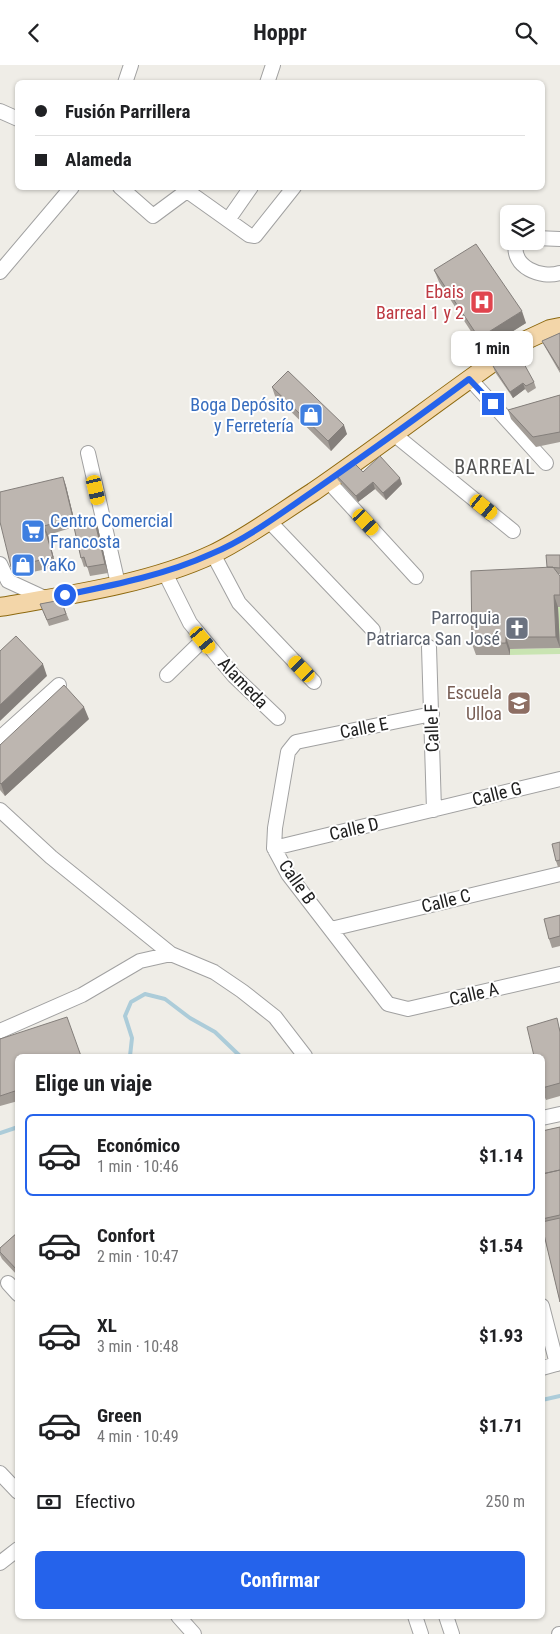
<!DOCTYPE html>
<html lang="es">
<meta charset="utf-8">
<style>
body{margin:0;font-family:"Roboto Condensed",sans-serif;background:#f6f6f6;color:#202124;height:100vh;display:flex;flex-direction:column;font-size:19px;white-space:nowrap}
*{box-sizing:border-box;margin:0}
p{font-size:16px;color:#757577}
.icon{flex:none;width:28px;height:28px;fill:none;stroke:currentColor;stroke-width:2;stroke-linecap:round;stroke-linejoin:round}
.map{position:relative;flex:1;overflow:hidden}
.details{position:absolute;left:15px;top:989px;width:530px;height:565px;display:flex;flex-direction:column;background:#fff;border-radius:8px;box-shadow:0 1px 4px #0004}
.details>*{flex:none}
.top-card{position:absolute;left:15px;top:15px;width:530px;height:110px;border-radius:8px;box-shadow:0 1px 4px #0004;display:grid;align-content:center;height:110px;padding:0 20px;background:#fff}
.buttons{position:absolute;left:500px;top:140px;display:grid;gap:10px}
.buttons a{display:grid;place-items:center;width:45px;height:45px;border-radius:8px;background:#fff;box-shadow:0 1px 4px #0004;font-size:25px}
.end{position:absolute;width:22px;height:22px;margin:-11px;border:6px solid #2563eb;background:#fff;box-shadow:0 0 0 2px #fff}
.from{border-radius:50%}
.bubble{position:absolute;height:35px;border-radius:8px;background:#fff;box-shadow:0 1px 4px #0004;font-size:16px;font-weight:700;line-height:35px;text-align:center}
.car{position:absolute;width:15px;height:30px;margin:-15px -8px;border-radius:6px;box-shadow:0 0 4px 1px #0007;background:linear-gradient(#f5c518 24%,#345 0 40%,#f5c518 0 76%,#345 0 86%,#f5c518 0)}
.top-card b{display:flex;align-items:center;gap:18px;height:48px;font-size:19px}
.top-card b+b{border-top:1px solid #e0e0e0}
.top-card i{width:12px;height:12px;background:#202124}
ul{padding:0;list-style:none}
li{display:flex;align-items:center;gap:15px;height:82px;margin:0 10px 8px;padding:0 10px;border:2px solid transparent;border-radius:8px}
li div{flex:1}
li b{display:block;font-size:19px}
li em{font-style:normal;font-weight:700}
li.active{border-color:#2563eb}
li>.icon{width:45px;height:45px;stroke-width:1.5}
h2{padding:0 20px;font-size:22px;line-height:60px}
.pay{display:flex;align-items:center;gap:12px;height:55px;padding:0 20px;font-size:19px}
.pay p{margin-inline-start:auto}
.primary-button{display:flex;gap:10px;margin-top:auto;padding:10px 20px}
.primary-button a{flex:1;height:58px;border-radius:8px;background:#2563eb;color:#fff;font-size:20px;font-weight:700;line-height:58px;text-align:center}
header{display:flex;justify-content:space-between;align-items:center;height:65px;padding:0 20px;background:#fff;font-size:22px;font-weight:700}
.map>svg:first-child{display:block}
.grass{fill:#c9e4b2}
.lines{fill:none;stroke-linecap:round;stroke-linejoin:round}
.stream{stroke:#acccd9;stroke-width:4}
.minor-casing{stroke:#a1a1a1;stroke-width:16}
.major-casing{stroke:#8d690f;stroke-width:20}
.minor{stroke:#fff;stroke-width:14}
.major{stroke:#f3d6a9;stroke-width:18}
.wall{fill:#a39d97}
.shaded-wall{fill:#847f7b}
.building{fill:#bdb6b0;stroke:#847f7b}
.route{stroke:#2563eb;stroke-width:6}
.labels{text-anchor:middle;stroke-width:4;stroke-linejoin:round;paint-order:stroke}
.health-label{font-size:18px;fill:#be3a42;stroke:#fff;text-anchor:end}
.shop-label{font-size:18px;fill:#366cbe;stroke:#fff;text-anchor:start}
.worship-label{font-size:18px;fill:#5b616d;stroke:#fff;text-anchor:end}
.street-label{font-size:18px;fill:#202020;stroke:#fff}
.education-label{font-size:18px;fill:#785e54;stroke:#fff;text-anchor:end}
.quarter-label{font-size:20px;letter-spacing:1px;fill:#535353;stroke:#fff}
</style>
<header><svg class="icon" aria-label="back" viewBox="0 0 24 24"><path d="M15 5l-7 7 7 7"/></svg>Hoppr<svg class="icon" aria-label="search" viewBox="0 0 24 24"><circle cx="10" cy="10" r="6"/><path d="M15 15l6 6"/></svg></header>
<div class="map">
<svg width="560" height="1569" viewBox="0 0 560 1569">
<rect width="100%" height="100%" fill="#efede7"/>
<path class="grass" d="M558,542H560V589L510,590V584L560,583Z"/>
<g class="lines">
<path class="stream" d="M130,991L132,973L125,951L131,937L145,929L165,934L190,953L215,967L240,991
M0,1068L18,1062
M542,1335L560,1331"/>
<g class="minor-casing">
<path id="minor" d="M125,18L131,0
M267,18L273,0
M0,46L18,54
M120,122L153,151L184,128H190L249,170L255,171L294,122
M228,155L251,122
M536,173L560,174
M519,176L516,178C511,202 541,214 560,208
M0,207L72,122
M469,313L546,398
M395,370L513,466
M88,388L118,519
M328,416L416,512
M269,456L373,565
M213,489L239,538L314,617
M0,499L8,516L47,534
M164,506L190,558L234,611L278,653
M429,582L434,745
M167,610L203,575
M432,649L296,677L288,687L275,763L274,783L288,809L388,939L408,944L560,909
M0,673L59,620
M0,745L51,792L171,889
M274,783L560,714
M331,864L560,809
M0,966L82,930L140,896L171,889L214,907L242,926L275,952L305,991
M542,1053L560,1049
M8,1218L18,1229
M542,1241L557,1299
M542,1303L560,1298
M0,1408L18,1427
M0,1498L18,1484
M178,1551L194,1569
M415,1551L421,1569
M446,1551L452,1569
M559,1569H560"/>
</g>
<g class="major-casing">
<path id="major" d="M0,542C69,530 149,519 213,489C248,472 280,448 313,427C384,378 451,326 522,277L550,264L560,262"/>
</g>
<use href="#minor" class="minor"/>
<use href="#major" class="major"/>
</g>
<path class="wall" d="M434,205L526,258L483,285L439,217Z
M560,268V308L545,282L542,276Z
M493,301L534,317L536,323L528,328L525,324L513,333L495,307Z
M272,322L347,369L331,386L275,331Z
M560,330V377L536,382L511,354L508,345Z
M363,407L402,419L386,435L375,424L358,437L338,415L335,409Z
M63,412L66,421L75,458L94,453L98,463L108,508L90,511L87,501L84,502L81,493L74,462L48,470L56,502L14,511L11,502Z
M560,490V509H558L560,511V542H558L560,583L510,584V590H476L472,579Z
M61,535L69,555L49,561L40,539Z
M89,654L5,731L0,725V680Z
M560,777V802H558L556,796Z
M560,850V881L552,883L549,874Z
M560,962V1031L546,1035L542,1026V991Z
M0,974L18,991V1036L0,1041Z
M560,1062V1237L542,1161V1066Z
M18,1167V1211L2,1194L0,1190V1183Z"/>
<path class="shaded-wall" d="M522,246L526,258L483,285L479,273Z
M523,318L525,324L513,333L510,327Z
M344,360L347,369L331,386L328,376Z
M63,412L66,421L76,462L73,453Z
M400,413L402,419L386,435L383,428Z
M373,417L375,424L358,437L356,431Z
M94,453L98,463L108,508L105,499Z
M44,461L48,470L56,502L53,492Z
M554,530L558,542L560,583L556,572Z
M506,572L510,584V590L506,578Z
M43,599L47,611L0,656V640Z
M84,642L89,654L5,731L1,719Z"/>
<path class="building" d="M476,179L522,246L479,273L434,205Z
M560,268V305L542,276Z
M517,286L534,317L526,321L523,318L510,327L493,301Z
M288,306L344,360L328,376L272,322Z
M560,330V367L533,372L508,345Z
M380,391L400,413L383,428L373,417L356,431L335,409L352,396L363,407Z
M63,412L73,453L44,461L53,492L11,502L0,457V427Z
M94,453L105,499L87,502L84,492L81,493L73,458Z
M546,490H560V503L547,502Z
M553,502L560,511V530H554L556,572H506V578L472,579L471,506Z
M61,535L66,549L47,555L40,539Z
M16,571L43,599L0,640V586Z
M64,620L84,642L1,719L0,718V680Z
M560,777V795L556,796L552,779Z
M560,850V871L549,874L544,854Z
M67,952L81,991H18V1025L0,1031V974Z
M557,953L560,967V1018L542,1023V991H534L527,962Z
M560,1062V1105L542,1109V1066Z
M560,1105V1150L542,1154V1109Z
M560,1153V1237L542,1161V1157Z
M18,1167V1206L0,1187V1183Z"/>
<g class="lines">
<path class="route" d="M65,530C114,520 165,510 211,489C247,474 280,449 312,427C365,390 417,353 469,314L493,339"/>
</g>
<defs>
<g id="hospital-square" transform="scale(1.25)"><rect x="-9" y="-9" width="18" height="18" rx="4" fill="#e0444e" stroke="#fff"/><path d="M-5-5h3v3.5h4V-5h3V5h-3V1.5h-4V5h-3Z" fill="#fff"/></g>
<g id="shop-square" transform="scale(1.25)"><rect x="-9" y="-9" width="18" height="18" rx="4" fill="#3f7fe0" stroke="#fff"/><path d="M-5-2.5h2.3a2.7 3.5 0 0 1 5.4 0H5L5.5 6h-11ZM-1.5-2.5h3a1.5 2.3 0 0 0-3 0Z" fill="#fff"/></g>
<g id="supermarket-square" transform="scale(1.25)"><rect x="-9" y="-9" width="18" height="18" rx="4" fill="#3f7fe0" stroke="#fff"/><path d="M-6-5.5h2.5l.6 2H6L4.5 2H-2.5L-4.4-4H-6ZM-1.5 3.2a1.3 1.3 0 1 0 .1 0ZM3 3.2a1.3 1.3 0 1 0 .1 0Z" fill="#fff"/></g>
<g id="church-square" transform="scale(1.25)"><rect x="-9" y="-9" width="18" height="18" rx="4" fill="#6b7280" stroke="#fff"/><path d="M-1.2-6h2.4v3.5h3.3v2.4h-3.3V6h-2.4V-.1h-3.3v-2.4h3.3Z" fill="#fff"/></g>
<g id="school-square" transform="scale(1.25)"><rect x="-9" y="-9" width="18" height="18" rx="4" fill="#8d6e63" stroke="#fff"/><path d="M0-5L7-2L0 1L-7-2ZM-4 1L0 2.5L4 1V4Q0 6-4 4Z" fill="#fff"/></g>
</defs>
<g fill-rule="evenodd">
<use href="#hospital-square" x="482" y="237"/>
<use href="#shop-square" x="311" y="350"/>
<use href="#supermarket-square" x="33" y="466"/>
<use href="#shop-square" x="23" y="500"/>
<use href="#church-square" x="517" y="563"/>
<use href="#school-square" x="519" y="638"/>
</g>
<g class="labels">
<g class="health-label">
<text x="464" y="233">Ebais<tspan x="464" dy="21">Barreal 1 y 2</tspan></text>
</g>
<g class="shop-label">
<text x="294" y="346" text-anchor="end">Boga Depósito<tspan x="294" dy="21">y Ferretería</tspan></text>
<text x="50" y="462">Centro Comercial<tspan x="50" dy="21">Francosta</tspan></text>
<text x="40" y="506">YaKo</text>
</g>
<g class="worship-label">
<text x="500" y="559">Parroquia<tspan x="500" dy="21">Patriarca San José</tspan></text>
</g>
<g class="street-label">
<text transform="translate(243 618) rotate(46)" y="6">Alameda</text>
<text transform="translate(364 663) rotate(-11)" y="6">Calle E</text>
<text transform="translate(432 663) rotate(-92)" y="6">Calle F</text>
<text transform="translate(497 729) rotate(-14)" y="6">Calle G</text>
<text transform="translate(354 764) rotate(-13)" y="6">Calle D</text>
<text transform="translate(297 817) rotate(55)" y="6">Calle B</text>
<text transform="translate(446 836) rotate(-14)" y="6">Calle C</text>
<text transform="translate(474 929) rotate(-13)" y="6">Calle A</text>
</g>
<g class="education-label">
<text x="502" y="634">Escuela<tspan x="502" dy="21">Ulloa</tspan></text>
</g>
<g class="quarter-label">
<text x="495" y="409">BARREAL</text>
</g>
</g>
</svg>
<div class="buttons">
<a><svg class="icon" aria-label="layers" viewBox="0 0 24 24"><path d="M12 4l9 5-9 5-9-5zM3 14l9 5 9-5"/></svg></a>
</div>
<i class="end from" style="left:65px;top:530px"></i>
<i class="end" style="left:493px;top:339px"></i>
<div class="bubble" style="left:451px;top:266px;width:82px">1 min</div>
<i class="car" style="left:96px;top:425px;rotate:167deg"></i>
<i class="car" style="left:484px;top:442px;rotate:129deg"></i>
<i class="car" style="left:366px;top:457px;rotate:137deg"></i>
<i class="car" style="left:203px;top:575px;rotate:140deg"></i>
<i class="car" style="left:302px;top:604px;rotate:316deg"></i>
<div class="top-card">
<b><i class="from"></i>Fusión Parrillera</b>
<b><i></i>Alameda</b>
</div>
<section class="details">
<h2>Elige un viaje</h2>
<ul>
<li class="active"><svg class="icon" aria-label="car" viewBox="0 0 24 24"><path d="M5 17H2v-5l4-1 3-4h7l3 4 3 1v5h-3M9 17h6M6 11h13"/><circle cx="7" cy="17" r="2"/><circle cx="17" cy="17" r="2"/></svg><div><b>Económico</b><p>1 min · 10:46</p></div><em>$1.14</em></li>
<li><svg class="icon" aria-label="car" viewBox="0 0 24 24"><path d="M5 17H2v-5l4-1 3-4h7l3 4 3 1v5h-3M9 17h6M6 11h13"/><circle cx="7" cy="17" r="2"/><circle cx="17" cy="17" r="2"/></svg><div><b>Confort</b><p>2 min · 10:47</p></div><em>$1.54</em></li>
<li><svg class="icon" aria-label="car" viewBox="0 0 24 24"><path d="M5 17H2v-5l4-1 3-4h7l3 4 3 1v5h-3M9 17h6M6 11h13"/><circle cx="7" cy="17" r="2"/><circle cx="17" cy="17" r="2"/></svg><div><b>XL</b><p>3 min · 10:48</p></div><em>$1.93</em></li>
<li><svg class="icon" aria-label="car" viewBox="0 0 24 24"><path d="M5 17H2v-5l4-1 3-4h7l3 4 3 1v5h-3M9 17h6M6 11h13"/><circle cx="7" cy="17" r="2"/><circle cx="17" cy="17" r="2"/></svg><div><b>Green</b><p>4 min · 10:49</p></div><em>$1.71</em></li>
</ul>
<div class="pay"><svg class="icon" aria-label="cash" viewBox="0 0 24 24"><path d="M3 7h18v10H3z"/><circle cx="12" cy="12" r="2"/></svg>Efectivo<p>250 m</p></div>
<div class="primary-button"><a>Confirmar</a></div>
</section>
</div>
